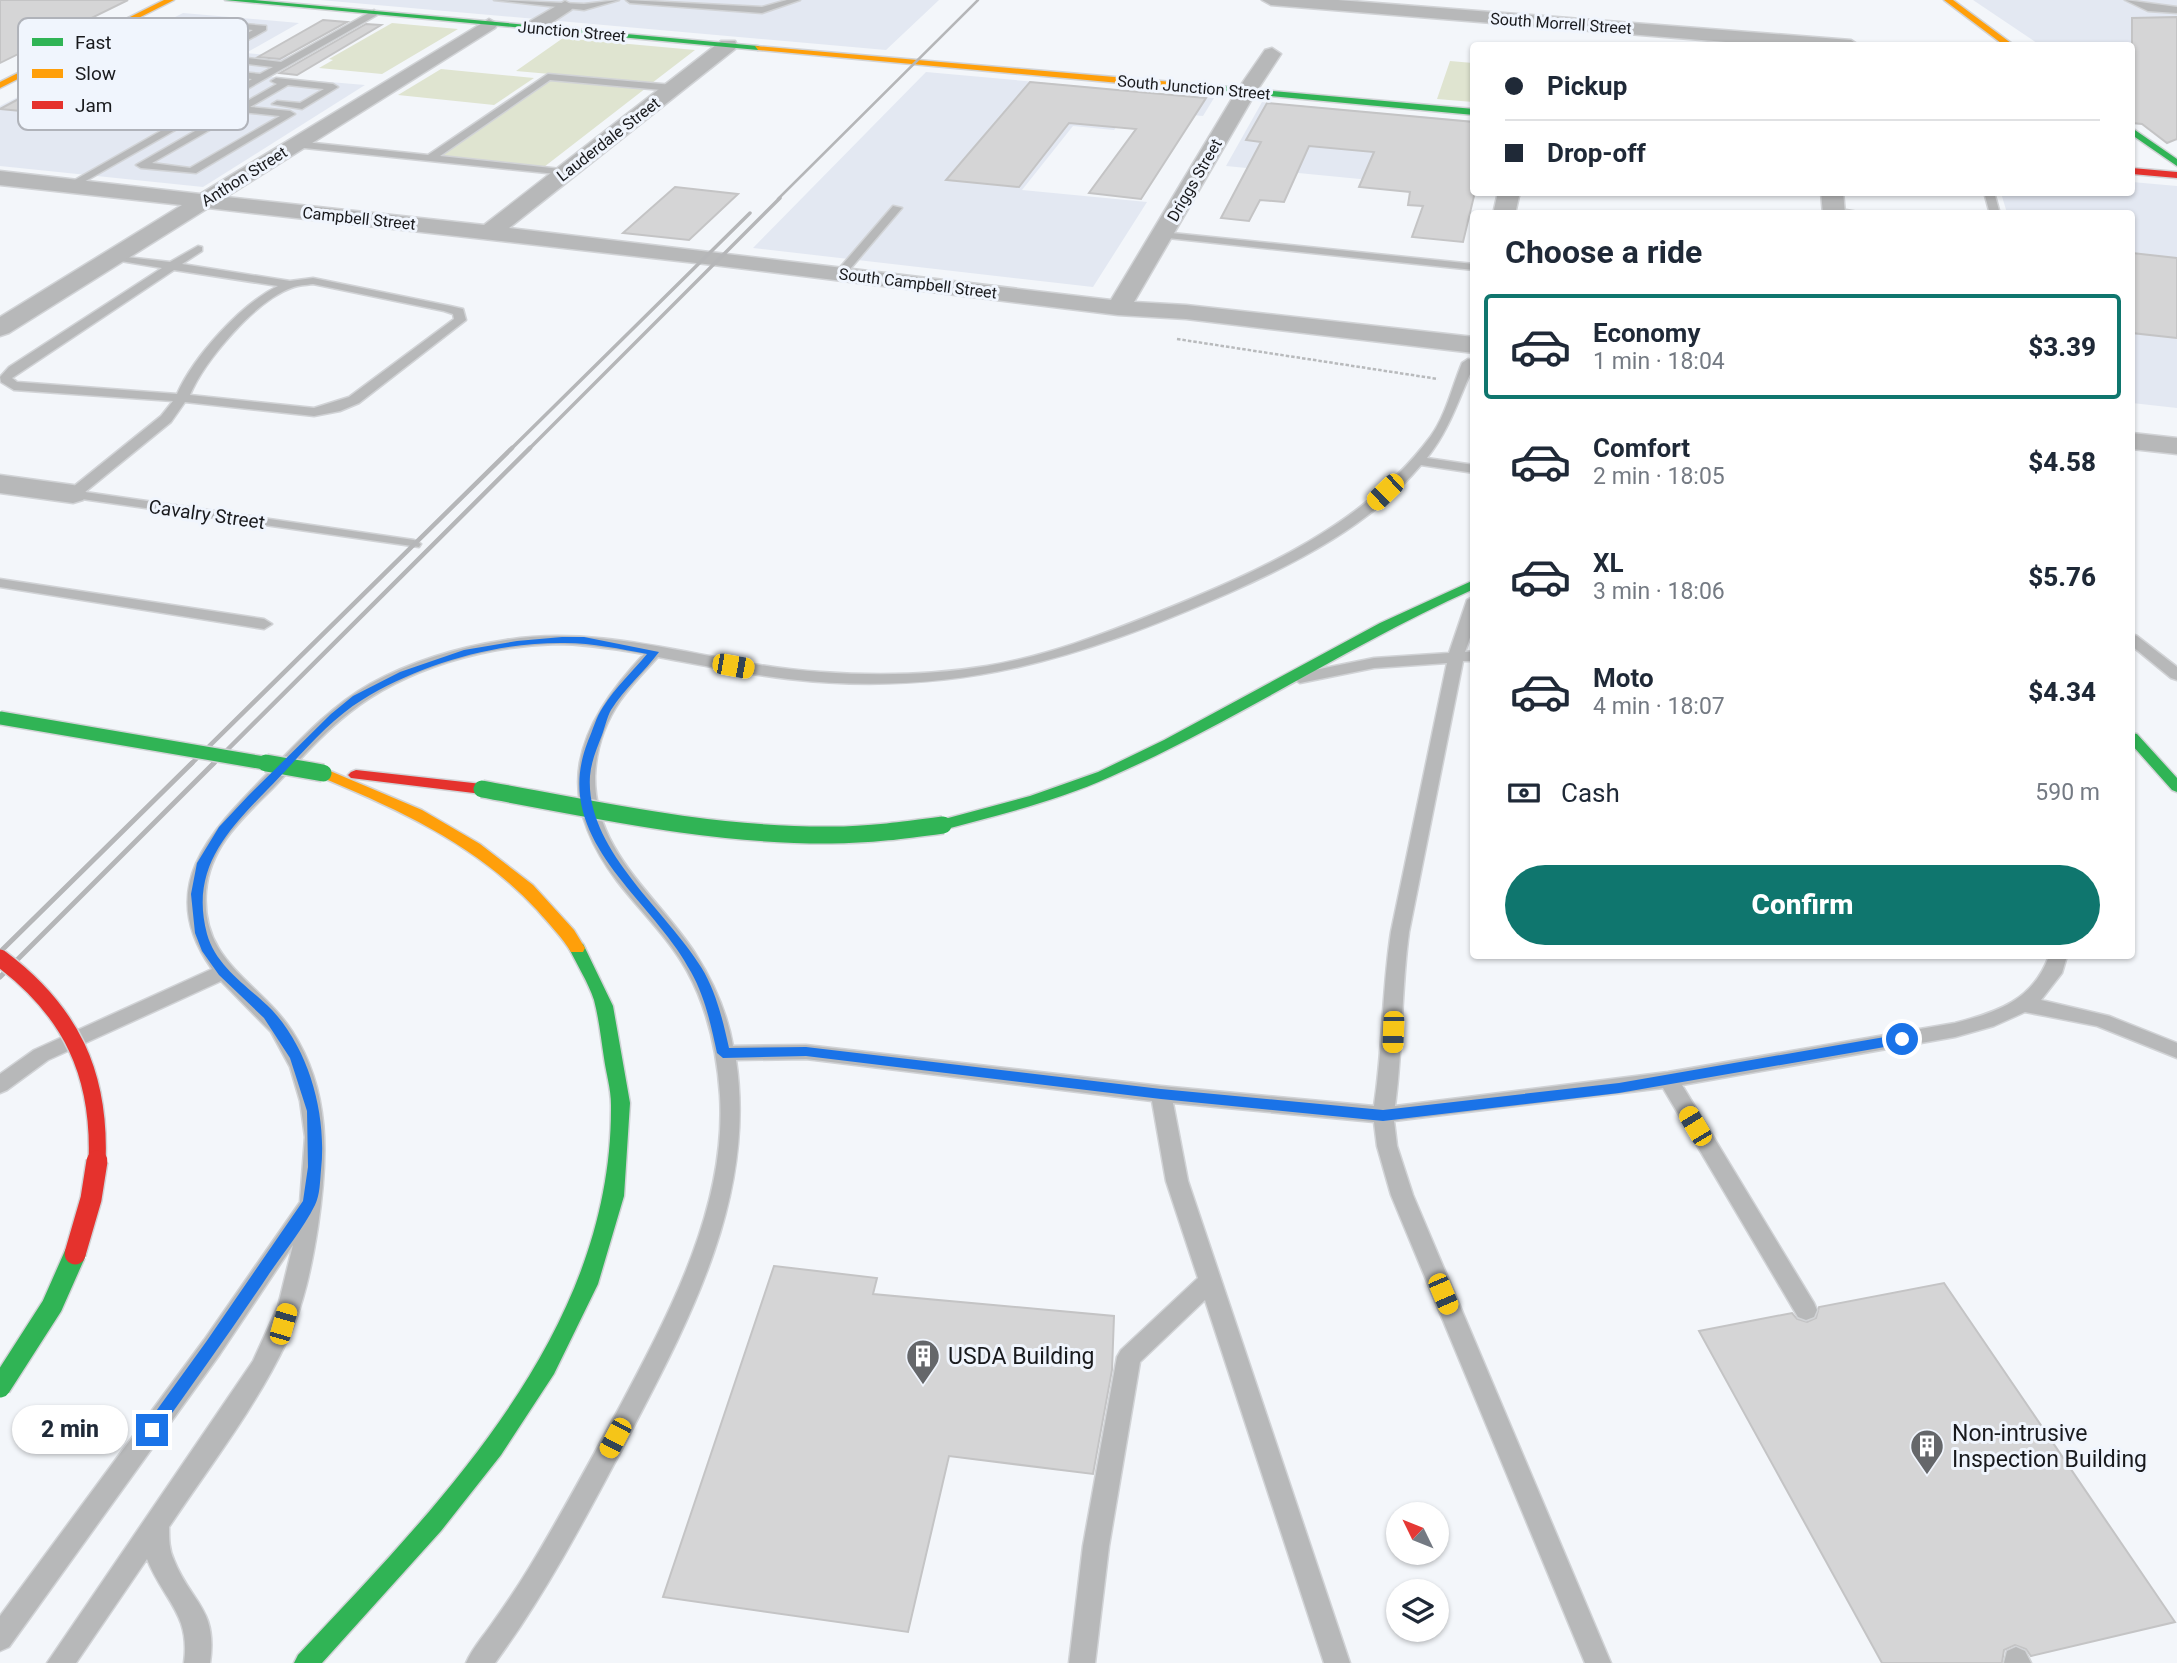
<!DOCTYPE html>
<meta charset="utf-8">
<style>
body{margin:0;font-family:Roboto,sans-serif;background:#f6f6f7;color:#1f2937;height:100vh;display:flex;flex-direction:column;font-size:26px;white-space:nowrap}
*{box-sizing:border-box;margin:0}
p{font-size:23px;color:#747a83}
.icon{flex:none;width:38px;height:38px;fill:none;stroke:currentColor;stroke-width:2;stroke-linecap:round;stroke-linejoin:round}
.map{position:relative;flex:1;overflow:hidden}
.sheet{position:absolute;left:1470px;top:210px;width:665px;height:749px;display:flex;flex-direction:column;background:#fff;border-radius:7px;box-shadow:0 2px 5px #0004}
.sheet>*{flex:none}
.top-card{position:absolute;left:1470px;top:42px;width:665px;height:154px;border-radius:7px;box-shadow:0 2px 5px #0004;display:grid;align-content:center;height:154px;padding:0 35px;background:#fff}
.needle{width:46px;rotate:313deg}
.tools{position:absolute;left:1386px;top:1502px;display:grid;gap:14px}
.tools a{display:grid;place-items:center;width:63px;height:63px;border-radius:50%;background:#fff;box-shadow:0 2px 5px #0004;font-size:35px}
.end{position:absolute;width:32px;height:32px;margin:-16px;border:9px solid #1a73e8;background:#fff;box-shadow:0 0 0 4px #fff}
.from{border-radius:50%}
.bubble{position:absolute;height:49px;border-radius:24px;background:#fff;box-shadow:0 2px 5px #0004;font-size:23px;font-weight:800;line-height:49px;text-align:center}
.car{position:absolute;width:21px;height:42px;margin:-21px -10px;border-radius:9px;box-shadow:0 0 5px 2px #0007;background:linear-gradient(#f5c518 24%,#345 0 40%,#f5c518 0 76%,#345 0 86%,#f5c518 0)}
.top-card b{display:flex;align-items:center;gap:24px;height:66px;font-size:26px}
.top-card b+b{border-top:2px solid #e0e1e3}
.top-card i{width:18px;height:18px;background:#1f2937}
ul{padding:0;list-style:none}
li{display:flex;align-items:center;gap:21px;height:105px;margin:0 14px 10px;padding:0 21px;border:4px solid transparent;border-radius:7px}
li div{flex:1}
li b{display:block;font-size:26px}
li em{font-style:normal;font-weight:800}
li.active{border-color:#0f766e}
li>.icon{width:63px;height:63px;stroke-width:1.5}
h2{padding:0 35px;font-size:32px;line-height:84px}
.pay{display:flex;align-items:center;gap:18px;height:77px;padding:0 35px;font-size:26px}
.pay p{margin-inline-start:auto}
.button{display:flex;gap:14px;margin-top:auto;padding:14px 35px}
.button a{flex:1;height:80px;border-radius:42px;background:#0f766e;color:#fff;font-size:28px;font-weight:800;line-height:80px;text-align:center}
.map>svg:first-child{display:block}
.built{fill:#e3e8f2}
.green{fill:#dfe4d0}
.building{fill:#d5d5d6;stroke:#c4c4c5;stroke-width:2}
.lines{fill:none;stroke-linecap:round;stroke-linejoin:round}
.lane-casing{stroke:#d1d3d6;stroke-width:3}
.street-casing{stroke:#d1d3d6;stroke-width:3}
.fast-casing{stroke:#d1d3d6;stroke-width:3}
.slow-casing{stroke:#d1d3d6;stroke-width:3}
.jam-casing{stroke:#d1d3d6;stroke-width:3}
.path{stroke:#b8babc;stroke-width:2.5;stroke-dasharray:3.5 2;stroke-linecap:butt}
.lane{fill:#b7b8b9;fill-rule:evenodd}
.street{fill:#b7b8b9;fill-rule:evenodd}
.fast{fill:#30b455;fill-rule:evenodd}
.slow{fill:#ff9f0a;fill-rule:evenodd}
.jam{fill:#e5322d;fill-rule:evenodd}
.rail-far3{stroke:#b5b6b8;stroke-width:2.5}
.rail-far2{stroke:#b5b6b8;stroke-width:3.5}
.rail-far1{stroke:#b5b6b8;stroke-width:4.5}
.rail{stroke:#b5b6b8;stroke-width:5}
.fast-bridge-far2-casing{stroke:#d1d3d6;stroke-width:16;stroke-linecap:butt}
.fast-bridge-far1-casing{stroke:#d1d3d6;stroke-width:20;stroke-linecap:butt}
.fast-bridge-casing{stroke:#d1d3d6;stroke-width:24;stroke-linecap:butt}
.jam-bridge-far1-casing{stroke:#d1d3d6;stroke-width:20;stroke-linecap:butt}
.jam-bridge-casing{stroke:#d1d3d6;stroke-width:24;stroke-linecap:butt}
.fast-bridge-far2{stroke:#30b455;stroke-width:13}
.fast-bridge-far1{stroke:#30b455;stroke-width:17}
.fast-bridge{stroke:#30b455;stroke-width:21}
.jam-bridge-far1{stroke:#e5322d;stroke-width:17}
.jam-bridge{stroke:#e5322d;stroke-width:21}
.route{fill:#1a73e8}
.labels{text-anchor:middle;stroke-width:6;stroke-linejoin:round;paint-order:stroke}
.far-street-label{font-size:16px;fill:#191a1d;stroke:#f0f5fd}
.street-label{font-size:19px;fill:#191a1d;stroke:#f0f5fd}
.near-poi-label{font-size:23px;fill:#191a1d;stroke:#f0f5fd;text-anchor:start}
.key{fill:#f0f5fd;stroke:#b0b3ba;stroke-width:2}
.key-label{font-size:19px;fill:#191a1d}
</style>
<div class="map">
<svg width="2177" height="1663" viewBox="0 0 2177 1663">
<rect width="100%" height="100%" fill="#f3f6fa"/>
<path class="built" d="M320,0H939L886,50Z
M1973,0H2177V141L2132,109V46L2040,45Z
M183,13L299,23L246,53L302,58L271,77L365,85L203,187L0,166V106Z
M926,72L1214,98L1203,116L1130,109L1114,130L1073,126L1022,190L1147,202L1093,287L753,248Z
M1262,102L1473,121V190L1226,166Z
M2132,182L2177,186V408L2132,403V214L2007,213L2001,193L2132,192Z"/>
<path class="green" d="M392,23L458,29L382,74L319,68L333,60L329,59Z
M563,38L695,50L652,83L516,71Z
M1450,61L1473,63V102L1437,99Z
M441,69L534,78L494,105L398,95Z
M550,79L646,88L544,167L440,156Z"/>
<path class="building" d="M0,0H128L0,63Z
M2177,17V139L2167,143L2142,124L2132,123V18Z
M323,20L347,22L280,59L258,57Z
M366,24L381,25L297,75L280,73Z
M76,68L156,76L210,93L159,124L0,109Z
M1030,82L1139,92L1206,98L1141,199L1089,193L1136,129L1069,123L1019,187L946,180Z
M1267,103L1474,122V196L1463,242L1412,237L1423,206L1408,205L1410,192L1359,187L1374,152L1309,146L1284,202L1260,200L1249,221L1221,218L1261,142L1246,140Z
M675,187L738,194L689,240L623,233Z
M2132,253L2177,258V338L2132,333Z
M774,1266L877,1278L873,1294L1114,1316L1112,1370L1093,1474L949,1456L908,1632L663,1597Z
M1944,1283L2175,1622L2031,1656L2026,1649L2015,1645L2004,1650L2002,1663H1882L1699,1331L1792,1313L1797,1319L1807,1322L1816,1318L1819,1307Z"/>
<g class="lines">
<g class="lane-casing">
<path id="lane" d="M494,0L584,4L619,0L584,10Z
M626,0L762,7L787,0H800L762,13L630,3Z
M2125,0L2177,7V13L2148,11Z
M374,10L377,15L75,187L66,185L252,79L57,60L53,57L54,55L115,59L184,23L199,20L266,26V30L221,55L281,62ZM199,26L224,28L157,63L126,60L189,27ZM235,28L253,30L208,55V59L273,67L260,74L168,65Z
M548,74L673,85L678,88L673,91L550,80L440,156L570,170L571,172L566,175L295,147L290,144L295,141L428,155Z
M276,78L333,84L338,87L302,109L272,104L277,101L300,103L324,89L288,85L250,107L290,111L295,114L196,173L141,168L136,165L277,84L271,81ZM241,112L280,116L190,168L152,163Z
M1984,192H1994L2000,214H1990Z
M893,206L902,208L845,275H837V271Z
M1834,208L1870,214L1830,213L1829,211Z
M1162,232L1474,264V270L1158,237V233Z
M198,246L202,247V251L182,264L290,281L313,278L450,306L463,309L466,320L359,403L340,411L314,416L185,402L171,422L85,492L414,540L421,544L419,547L68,497V491L161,416L173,401L14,390L1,382L0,377L9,367L162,268L109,259V255L170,262ZM174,270L278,286C241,304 194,356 177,394L17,382L12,378ZM313,284L444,311L453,314L454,319L349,397L314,408L190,395C204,361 255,301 291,288C298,285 306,285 313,284Z
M1468,359L1472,360L1474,365C1459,398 1450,429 1427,458L1474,465V473L1421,465C1372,524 1298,562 1229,593C1079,659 955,698 788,679C745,674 701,665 658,657C645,671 631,685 620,701C605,723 596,750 595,776C594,852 657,895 695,953C713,981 727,1012 733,1046L806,1045L1161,1086L1374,1106C1383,1048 1382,990 1391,932L1447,663L1374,668L1300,683L1292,678L1300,673L1374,658L1449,653L1467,600L1474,596V626L1465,652L1474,651V661H1463L1409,932C1401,990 1403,1048 1395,1106L1668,1072L1955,1023C1998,1012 2033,1000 2049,956H2067L2062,973L2041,1000L2109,1016L2177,1043V1058L2097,1026L2025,1012L1994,1026L1955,1037L1682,1085L1814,1303L1817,1310L1814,1317L1806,1320L1798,1317L1663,1088L1394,1121L1397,1146L1413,1195L1611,1663H1585L1391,1195L1377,1146L1374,1122L1173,1103L1188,1181L1350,1663H1324L1205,1300L1140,1362L1109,1546L1095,1663H1069L1083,1546L1117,1357L1121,1350L1198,1278L1166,1181L1152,1101L806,1059L736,1060C757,1201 685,1328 622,1449C583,1523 544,1596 495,1663H466C472,1649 482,1638 491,1625C504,1607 517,1588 529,1568C560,1517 589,1463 618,1410C669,1314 727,1207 720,1095C717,1052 708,1009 687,971C668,937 640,911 617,881C551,794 575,728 644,654C615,649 585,644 556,644C485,646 406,668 349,713C321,735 298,762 273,788C243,818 210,846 206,891C200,962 259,981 292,1031C331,1091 328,1158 318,1226C312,1265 304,1305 287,1341C256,1407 209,1467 169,1527C169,1539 169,1550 174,1560C191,1603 218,1608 210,1663H184C191,1614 163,1600 147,1559L76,1663H47L253,1361L278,1306L293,1245L220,1354L9,1647L0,1651V1616L204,1340L300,1202L305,1137L300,1101L290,1067L271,1032L221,981L48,1060L7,1090L0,1093V1074L34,1050L212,969C153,887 212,830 269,772C300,740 331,706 370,684C412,661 459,647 506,640C611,623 716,666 821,672C876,676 932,675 987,666C1047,656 1104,634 1161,611C1260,571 1366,524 1431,436C1446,415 1452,387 1462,363Z
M0,579L264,619L272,624L264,629L0,587Z
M2132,634L2137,636L2177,667V680L2171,678L2132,646Z
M2016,1647L2025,1651L2031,1663H2004L2007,1651Z"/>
</g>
<g class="street-casing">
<path id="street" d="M1262,0H1338L1851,40L1860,46H1775L1271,5Z
M565,1L574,6L571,10L539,31H527L524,27L527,23Z
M489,19L498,24L495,28L226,197L484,225L721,41H735L737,45L735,49L509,228L1111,300L1236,92L1265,50L1272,48L1281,54L1256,92L1134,302L1186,305L1474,337V353L1186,319L1118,315L705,264L208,208L9,333L0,336V317L182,205L0,185V171L200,194Z
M1498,192H1520L1515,214H1493Z
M1821,192H1843L1845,214H1823Z
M2132,433L2177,438V454L2132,449Z
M0,475L73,485L83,488L87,494L83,500L73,503L0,493Z"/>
</g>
<g class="fast-casing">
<path id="fast" d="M225,0H254L758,46L762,48L758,50Z
M1207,85L1474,109V115L1204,90L1203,88Z
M2132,128L2177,159V166L2132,135Z
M1474,580V589C1349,645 1235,722 1110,777C1057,801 999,815 943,830L935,825L937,821L1030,796L1098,772L1164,740L1380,623Z
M2132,733L2137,734L2177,778V792L2172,790L2132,745Z
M577,942L583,944L585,948L613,1006L630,1103L624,1196L598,1284L554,1374L501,1455L441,1531L322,1663H294L298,1655C442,1501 613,1331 611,1105C611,1089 606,1073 604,1058C601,1039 599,1019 594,1000C588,982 577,965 569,948L571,944Z"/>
</g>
<g class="slow-casing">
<path id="slow" d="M164,0H174L0,88V82Z
M1944,0H1953L2015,46H2005Z
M755,46L1207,85L1211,88L1207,91L758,50Z
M323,768L422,810L480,844L533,885L574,930L585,948L583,952H571C562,937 549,924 537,910C477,845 398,809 318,776L315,773L318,770Z"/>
</g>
<g class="jam-casing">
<path id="jam" d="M2132,168L2177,172V178L2132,174Z
M356,770L482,784L490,789L482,794L351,778L348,775L351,772Z"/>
</g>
<path class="path" d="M1177,339L1438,379"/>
<use href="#lane" class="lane"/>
<use href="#street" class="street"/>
<use href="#fast" class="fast"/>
<use href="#slow" class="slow"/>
<use href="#jam" class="jam"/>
<path class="rail-far3" d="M778,199L978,0"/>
<path class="rail-far2" d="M510,450L750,213
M528,450L780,198"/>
<path class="rail-far1" d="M190,765L512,448
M212,765L530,448"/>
<path class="rail" d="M0,952L192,763
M0,977L214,763"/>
<g class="fast-bridge-far2-casing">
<path id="fast-bridge-far2" d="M0,718L276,765"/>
</g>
<g class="fast-bridge-far1-casing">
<path id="fast-bridge-far1" d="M266,763L323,773
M482,789C597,810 713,836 831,835C869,835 906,830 943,825"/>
</g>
<g class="fast-bridge-casing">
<path id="fast-bridge" d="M0,1387L52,1306L75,1254"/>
</g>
<g class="jam-bridge-far1-casing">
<path id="jam-bridge-far1" d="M0,958C71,1011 101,1074 97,1163"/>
</g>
<g class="jam-bridge-casing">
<path id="jam-bridge" d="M75,1254L91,1199L97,1161"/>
</g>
<use href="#fast-bridge-far2" class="fast-bridge-far2"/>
<use href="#fast-bridge-far1" class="fast-bridge-far1"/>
<use href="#fast-bridge" class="fast-bridge"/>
<use href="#jam-bridge-far1" class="jam-bridge-far1"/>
<use href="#jam-bridge" class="jam-bridge"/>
</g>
<path class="route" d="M562,637H584L659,652C645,671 624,689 611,710C607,717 605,727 602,735C597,748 591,762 590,776C585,849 666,910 701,967C716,991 723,1021 729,1048L806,1047L1161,1089L1383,1110L1619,1083L1902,1034L1909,1039L1902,1044L1619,1093L1383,1121L1161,1099L806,1056L723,1058L717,1053C711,1025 705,997 691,972C652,897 549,840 588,741C593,730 596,717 603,707C615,688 633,671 647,654C620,649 593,643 565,643C497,642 420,664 362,700C326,722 297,760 267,790C226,832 190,870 207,934C216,967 249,987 272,1010C310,1051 327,1116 321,1170C320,1181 320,1195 315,1205C303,1229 284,1252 269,1274C233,1328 195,1381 157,1434H146L144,1430L146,1425L206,1342L303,1201L308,1167L307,1111L290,1058L264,1018L219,975L202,951L195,933L191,894L197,863L219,827L248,796L331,714L353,696L400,672L464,650L517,641Z"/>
<defs>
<g id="building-pin" transform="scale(1.75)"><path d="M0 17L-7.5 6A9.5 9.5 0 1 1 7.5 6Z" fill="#65676a" stroke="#f0f5fd"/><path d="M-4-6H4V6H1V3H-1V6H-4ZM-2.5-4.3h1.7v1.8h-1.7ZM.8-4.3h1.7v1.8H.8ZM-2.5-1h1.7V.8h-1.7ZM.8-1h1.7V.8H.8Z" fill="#fff"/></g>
</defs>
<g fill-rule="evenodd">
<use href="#building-pin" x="923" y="1356"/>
<use href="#building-pin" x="1927" y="1446"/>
</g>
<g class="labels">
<g class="far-street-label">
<text transform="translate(1561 23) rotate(4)" y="6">South Morrell Street</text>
<text transform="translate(572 31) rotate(5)" y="6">Junction Street</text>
<text transform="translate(1194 87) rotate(5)" y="6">South Junction Street</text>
<text transform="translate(608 139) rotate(-38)" y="6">Lauderdale Street</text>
<text transform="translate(244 176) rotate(-32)" y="6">Anthon Street</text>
<text transform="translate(1194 180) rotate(-60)" y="6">Driggs Street</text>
<text transform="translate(359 218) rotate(6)" y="6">Campbell Street</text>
<text transform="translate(918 283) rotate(7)" y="6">South Campbell Street</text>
</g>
<g class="street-label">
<text transform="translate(207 514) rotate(8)" y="7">Cavalry Street</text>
</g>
<g class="near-poi-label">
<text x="948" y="1364">USDA Building</text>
<text x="1952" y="1441">Non-intrusive<tspan x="1952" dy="26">Inspection Building</tspan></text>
</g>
</g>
<rect x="18" y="18" width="230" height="112" rx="10" class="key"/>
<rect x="32" y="38" width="31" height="8" fill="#30b455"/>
<rect x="32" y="69" width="31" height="9" fill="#ff9f0a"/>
<rect x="32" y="101" width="31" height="8" fill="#e5322d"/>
<g class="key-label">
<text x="75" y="49">Fast</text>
<text x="75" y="80">Slow</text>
<text x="75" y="112">Jam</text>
</g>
</svg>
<div class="tools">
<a><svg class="needle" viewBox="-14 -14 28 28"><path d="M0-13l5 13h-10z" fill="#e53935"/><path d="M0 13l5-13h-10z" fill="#747a83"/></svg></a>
<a><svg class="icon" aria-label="layers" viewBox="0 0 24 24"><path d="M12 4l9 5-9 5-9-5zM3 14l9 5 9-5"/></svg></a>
</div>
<i class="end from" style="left:1902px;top:1039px"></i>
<i class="end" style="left:152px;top:1430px"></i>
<div class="bubble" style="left:12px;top:1405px;width:116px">2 min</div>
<i class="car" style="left:1385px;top:492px;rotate:226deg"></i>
<i class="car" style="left:733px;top:666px;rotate:100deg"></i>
<i class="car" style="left:1393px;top:1032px;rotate:182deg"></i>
<i class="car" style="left:1695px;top:1126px;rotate:329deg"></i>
<i class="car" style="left:1443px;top:1294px;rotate:157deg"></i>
<i class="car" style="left:283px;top:1324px;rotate:16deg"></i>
<i class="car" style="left:615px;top:1438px;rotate:208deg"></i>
<div class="top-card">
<b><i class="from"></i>Pickup</b>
<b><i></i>Drop-off</b>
</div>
<section class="sheet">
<h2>Choose a ride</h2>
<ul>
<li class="active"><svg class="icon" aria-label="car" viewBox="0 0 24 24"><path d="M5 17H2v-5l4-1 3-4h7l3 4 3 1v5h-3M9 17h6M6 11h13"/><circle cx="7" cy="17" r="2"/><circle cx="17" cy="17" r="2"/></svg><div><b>Economy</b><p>1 min · 18:04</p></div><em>$3.39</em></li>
<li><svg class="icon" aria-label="car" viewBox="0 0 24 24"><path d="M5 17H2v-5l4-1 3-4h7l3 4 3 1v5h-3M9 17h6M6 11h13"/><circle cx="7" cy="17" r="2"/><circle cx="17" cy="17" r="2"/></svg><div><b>Comfort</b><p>2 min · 18:05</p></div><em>$4.58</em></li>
<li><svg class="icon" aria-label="car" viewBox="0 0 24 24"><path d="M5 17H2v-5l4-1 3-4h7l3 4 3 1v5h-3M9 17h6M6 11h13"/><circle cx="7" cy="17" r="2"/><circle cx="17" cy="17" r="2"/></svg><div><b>XL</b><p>3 min · 18:06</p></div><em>$5.76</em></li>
<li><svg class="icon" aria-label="car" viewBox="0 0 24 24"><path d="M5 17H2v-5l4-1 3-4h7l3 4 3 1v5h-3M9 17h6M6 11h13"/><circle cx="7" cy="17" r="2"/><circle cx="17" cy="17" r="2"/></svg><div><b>Moto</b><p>4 min · 18:07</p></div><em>$4.34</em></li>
</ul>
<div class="pay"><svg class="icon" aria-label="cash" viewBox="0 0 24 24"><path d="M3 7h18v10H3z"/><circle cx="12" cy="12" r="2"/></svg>Cash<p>590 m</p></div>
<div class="button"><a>Confirm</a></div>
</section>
</div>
